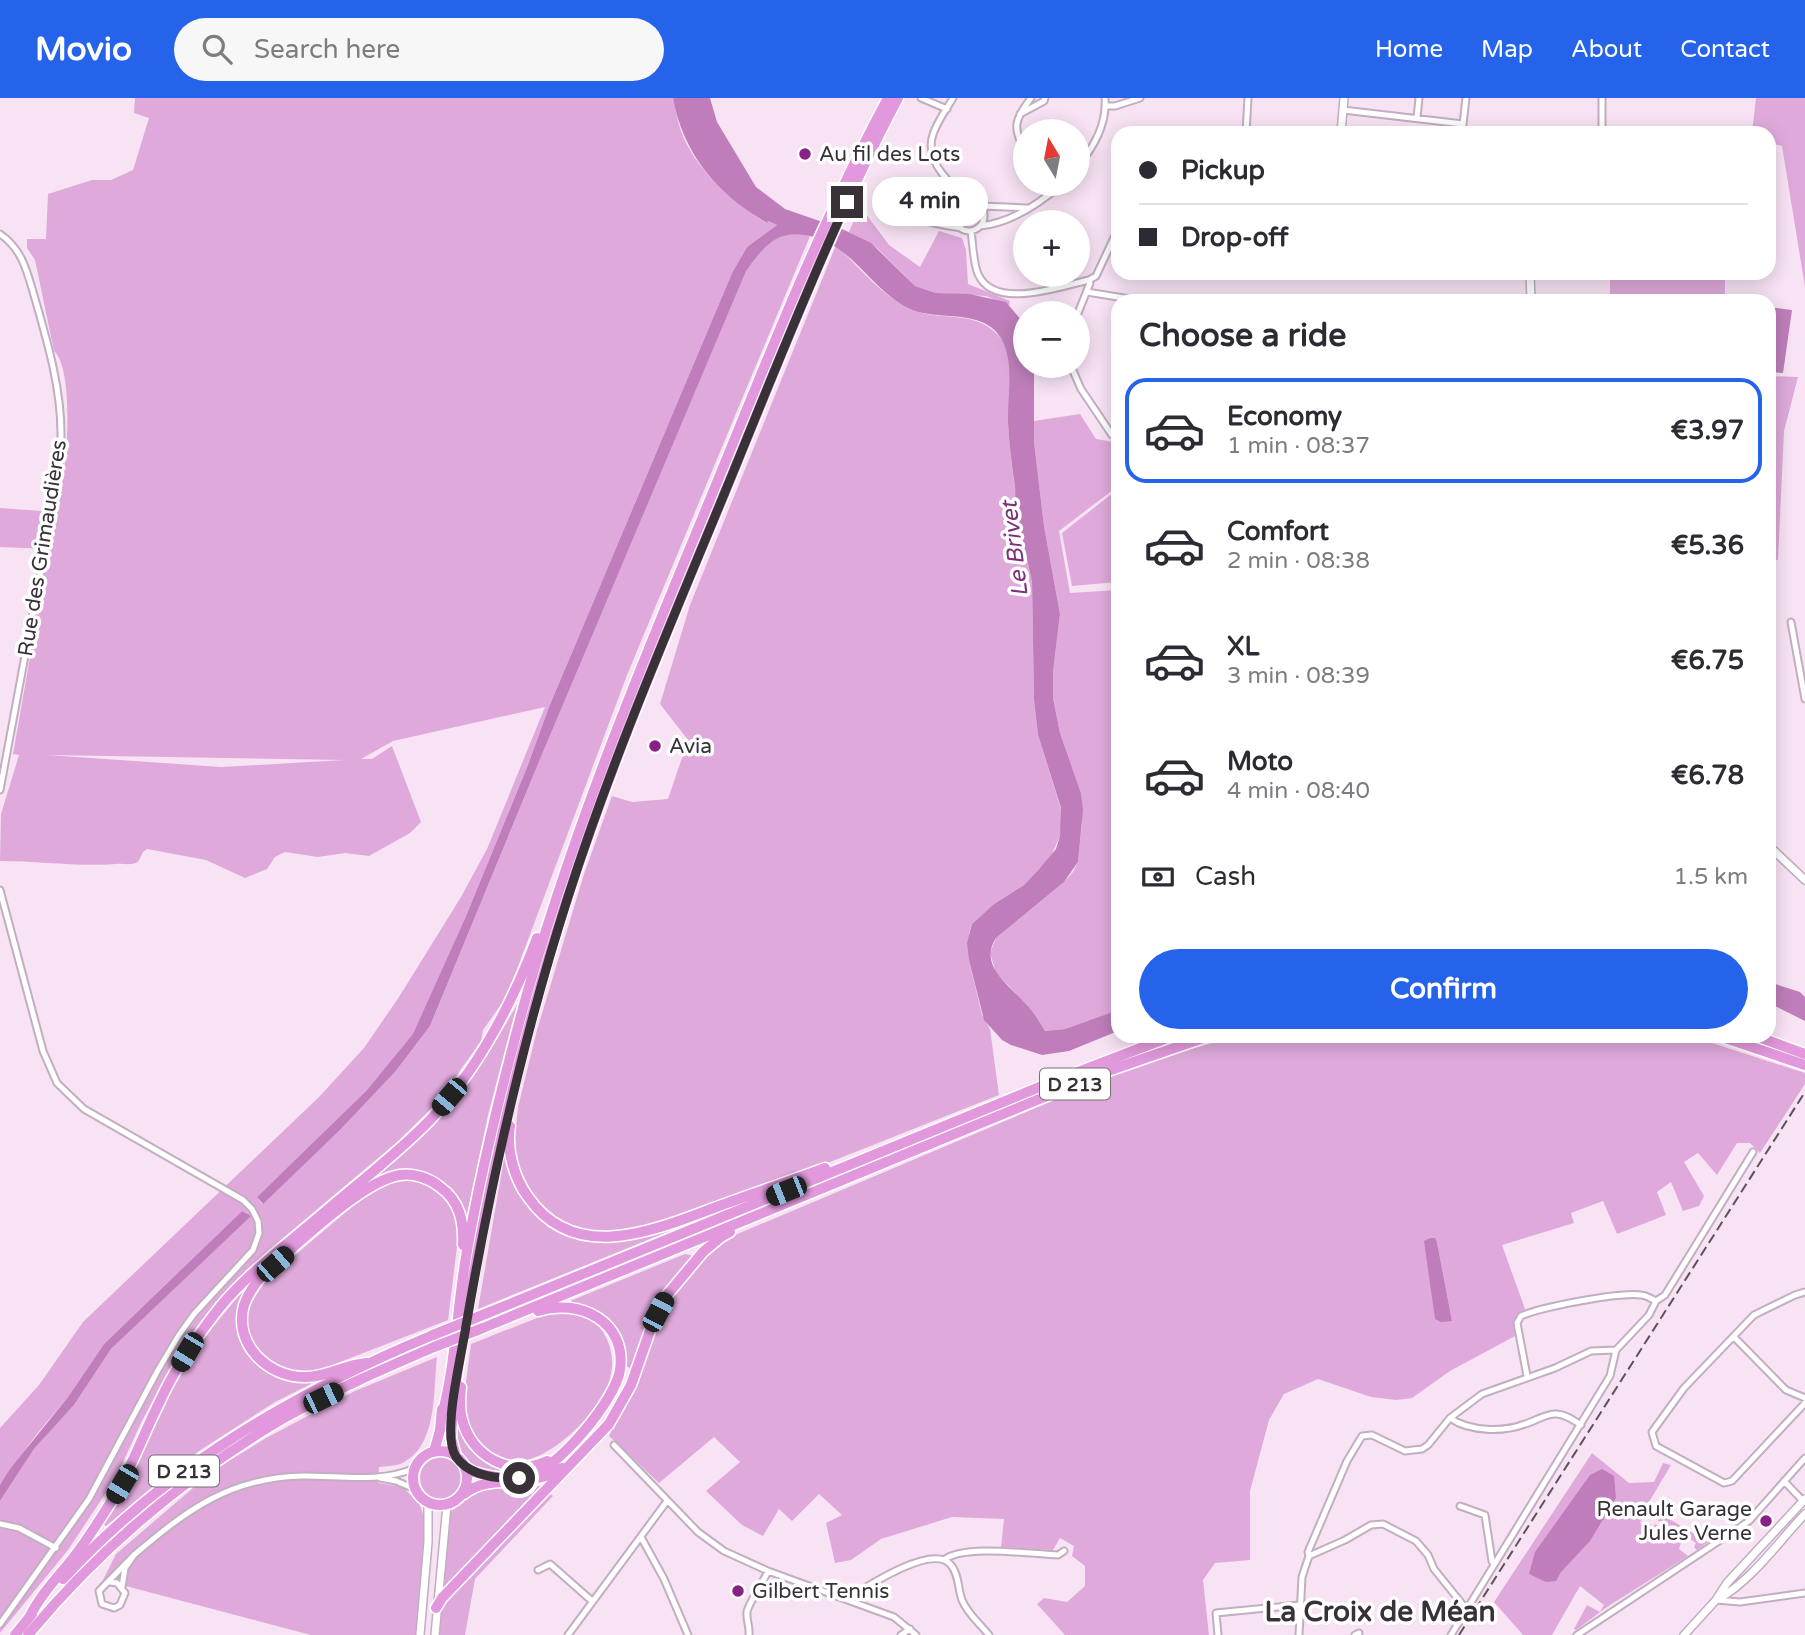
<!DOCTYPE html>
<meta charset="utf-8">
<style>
body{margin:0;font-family:"Varela Round",sans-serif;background:#f7f7f7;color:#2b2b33;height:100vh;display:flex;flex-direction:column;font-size:26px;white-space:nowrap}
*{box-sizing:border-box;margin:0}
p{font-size:23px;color:#7c7c81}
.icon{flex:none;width:38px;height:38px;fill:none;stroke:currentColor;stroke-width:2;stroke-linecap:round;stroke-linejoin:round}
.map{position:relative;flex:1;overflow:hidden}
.panel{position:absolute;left:1111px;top:196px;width:665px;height:749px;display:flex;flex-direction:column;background:#fff;border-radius:21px;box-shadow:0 4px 18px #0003}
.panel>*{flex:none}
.guide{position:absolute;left:1111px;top:28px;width:665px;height:154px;border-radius:21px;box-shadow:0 4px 18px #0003;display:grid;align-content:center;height:154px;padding:0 28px;background:#fff}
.needle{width:46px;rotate:350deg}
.buttons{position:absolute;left:1013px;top:21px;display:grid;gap:14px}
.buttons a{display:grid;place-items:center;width:77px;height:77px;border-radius:50%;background:#fff;box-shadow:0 4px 18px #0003;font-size:35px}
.end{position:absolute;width:32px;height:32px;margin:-16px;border:9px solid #393138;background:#fff;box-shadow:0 0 0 4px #fff}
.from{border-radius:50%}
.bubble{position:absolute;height:49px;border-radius:24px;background:#fff;box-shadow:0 4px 18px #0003;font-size:23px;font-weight:700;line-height:49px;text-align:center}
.car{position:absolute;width:21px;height:42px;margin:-21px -10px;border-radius:9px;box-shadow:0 0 5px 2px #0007;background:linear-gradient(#222 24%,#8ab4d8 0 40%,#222 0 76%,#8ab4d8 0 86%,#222 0)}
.guide b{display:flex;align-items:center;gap:24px;height:66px;font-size:26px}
.guide b+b{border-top:2px solid #e1e1e2}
.guide i{width:18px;height:18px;background:#2b2b33}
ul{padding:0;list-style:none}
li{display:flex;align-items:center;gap:21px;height:105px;margin:0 14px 10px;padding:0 14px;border:4px solid transparent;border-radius:21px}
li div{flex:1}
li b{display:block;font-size:26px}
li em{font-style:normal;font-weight:700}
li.selected{border-color:#2563eb}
li>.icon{width:63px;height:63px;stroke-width:1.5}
h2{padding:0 28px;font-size:32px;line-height:84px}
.pay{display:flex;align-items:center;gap:18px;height:77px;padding:0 28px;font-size:26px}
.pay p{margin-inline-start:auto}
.cta{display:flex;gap:14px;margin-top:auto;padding:14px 28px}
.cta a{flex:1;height:80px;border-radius:42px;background:#2563eb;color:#fff;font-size:28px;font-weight:700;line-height:80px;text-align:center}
header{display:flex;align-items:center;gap:42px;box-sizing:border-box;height:98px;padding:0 35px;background:#2563eb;color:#fff}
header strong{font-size:33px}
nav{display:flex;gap:38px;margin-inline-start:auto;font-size:24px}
.search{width:490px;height:63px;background:#f7f7f7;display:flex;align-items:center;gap:18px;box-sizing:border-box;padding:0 24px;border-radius:38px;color:#7c7c81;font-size:26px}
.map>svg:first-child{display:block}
.green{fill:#dfaadb;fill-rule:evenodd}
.water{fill:#bf7ebb}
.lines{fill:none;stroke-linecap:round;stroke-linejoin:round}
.street-casing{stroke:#c2aec0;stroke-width:9}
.secondary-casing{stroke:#c2aec0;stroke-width:10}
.highway-casing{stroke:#fff;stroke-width:13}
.street{stroke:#fff;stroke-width:5}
.secondary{stroke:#fff;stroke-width:7}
.highway{stroke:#e298dc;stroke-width:10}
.rail{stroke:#5d525b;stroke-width:2;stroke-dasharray:10 5;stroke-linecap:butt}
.highway-bridge-casing{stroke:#fff;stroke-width:13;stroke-linecap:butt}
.highway-bridge{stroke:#e298dc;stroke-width:10}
.route{stroke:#393138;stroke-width:9}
.poi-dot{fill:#892086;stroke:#fff;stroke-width:2.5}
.labels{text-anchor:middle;stroke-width:7;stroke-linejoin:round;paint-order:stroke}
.shield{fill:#fff;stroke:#746f74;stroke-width:2}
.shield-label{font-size:19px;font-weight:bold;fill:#393138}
.poi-label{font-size:21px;fill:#393138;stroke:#fff;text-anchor:start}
.street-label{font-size:21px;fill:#393138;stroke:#fff}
.water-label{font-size:23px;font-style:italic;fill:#7e307b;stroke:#fff}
.district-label{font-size:28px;font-weight:bold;fill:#393138;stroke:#fff}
</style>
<header>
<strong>Movio</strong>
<div class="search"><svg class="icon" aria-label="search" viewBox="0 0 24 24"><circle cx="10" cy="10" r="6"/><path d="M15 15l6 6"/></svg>Search here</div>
<nav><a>Home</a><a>Map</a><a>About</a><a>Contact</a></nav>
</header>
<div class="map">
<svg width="1805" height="1537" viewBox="0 0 1805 1537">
<rect width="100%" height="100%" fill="#f8e3f5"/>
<path class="green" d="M135,0H673C676,11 677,22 681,33C694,70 733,105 766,125L768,123L777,127L747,149L732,175L549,609L528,667L466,818L413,937L367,992L257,1099L262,1106L340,1032L395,974L430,928L538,666L746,172C757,159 773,133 794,134C798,134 805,137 810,138L627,577L507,898L483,932L481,943L437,1005L396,1045L270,1151L226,1194L183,1248L143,1321L115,1381L68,1452L0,1535V1403L34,1351L74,1307L111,1251L250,1118L242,1113L104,1246L68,1299L36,1337L0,1387V1330L39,1287L83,1224L319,999L364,950L399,899L461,799L487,751L545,609L393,643L361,661H372L392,648L421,724L410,735L369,758L345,755L318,759L285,754L275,759L267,771L245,780L206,762L147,751L143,754L138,764C130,768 124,765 116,766C78,769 39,763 0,763L1,716L19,657L13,656L49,451L0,449V410L55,414C67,386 76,273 54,253L35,162L27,150V141H46L48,96L92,82H111L133,72L149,20L134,15ZM47,657L344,662H345L221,669Z
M1756,0H1805V189L1782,48L1769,45V35H1752Z
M860,108L889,147L920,169L939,133L962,140L966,152L968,186L1010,203L1009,207L986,198L936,195L915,188L877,150L849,134Z
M836,147C858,168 880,196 908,210C937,225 973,210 998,237C1019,258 1007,299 1008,325C1009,346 1012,368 1015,389C1016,399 1013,411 1018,420L1032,484L1034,602L1038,637L1063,718L1060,738L1051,758L1024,787L994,806L972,826L969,836V862L982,917L990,931L999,997L830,1064L710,1108L714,1115L478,1211L505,1055L514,1044L518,1009L537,932L584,776L612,698L632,704L668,701L688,642L660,606L690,507Z
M1610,175H1725V196L1610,199Z
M1769,278L1798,279L1784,333L1778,462L1769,463Z
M1080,316L1096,341L1113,344L1118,363V388L1059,433L1070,495L1118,492V744L1115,746L1118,756V912L1065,931L1045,933L1026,906L996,875L990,855L996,840L1064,784L1073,774L1078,764L1082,725L1081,695L1060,635L1053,600V574L1060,516L1044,428L1034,344V323Z
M1118,391V484L1072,488L1062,435Z
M517,907L488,1017L467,1117L459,1132L448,1222L330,1268L308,1274L311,1286L275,1304L199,1353L106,1428L103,1426L139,1360L171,1291L203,1241L248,1186L268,1180L372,1092L368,1084C393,1065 417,1046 437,1023C469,988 493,947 517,907Z
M1239,938H1690L1805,975V986L1760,1055L1750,1045H1737L1717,1077L1698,1055L1684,1064L1704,1098L1699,1108L1683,1113L1671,1084L1657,1094L1666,1117L1617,1136L1603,1103L1571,1115L1574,1125L1502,1147L1525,1211C1514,1219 1514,1224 1515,1238L1450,1273L1412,1300L1396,1302L1371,1299L1318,1281L1284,1296L1269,1322L1250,1393V1462L1215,1465L1203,1482L1209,1537H1065L1037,1506L1044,1500L1067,1504L1085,1488V1468L1072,1458L1074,1448L1060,1440L1053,1452L1001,1449L1004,1421L952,1419L881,1441L851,1462L835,1465L826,1425L842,1417L819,1396L792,1423L779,1411L763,1438L742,1427L706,1393L740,1364L714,1339L659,1385L609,1338L640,1274L625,1268L624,1246L603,1216L570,1203L685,1156L694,1158L728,1140L1123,973L1183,953ZM1425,1143L1437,1144L1452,1223L1435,1220Z
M568,1214C578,1217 589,1220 597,1227C603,1232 608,1242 610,1250C619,1283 597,1311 574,1333C547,1358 507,1382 479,1343C473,1335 466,1325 465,1315C463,1296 469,1265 471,1246L547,1216Z
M437,1259C433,1294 438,1350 400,1366C394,1368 385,1368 379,1369L378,1385L402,1389L419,1404L425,1423L417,1537H311L103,1482L116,1456L214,1372L266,1340L355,1293Z
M458,1326C473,1359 487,1368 522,1376C491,1374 474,1376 457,1347Z
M1592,1355L1629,1385L1654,1384L1663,1365L1671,1367L1640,1419L1642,1421L1640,1425L1647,1428L1649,1426L1654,1428L1655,1426L1670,1433L1668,1428L1657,1422L1661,1416L1708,1444L1697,1452L1694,1449L1696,1445L1687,1439H1683L1679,1451L1688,1458L1607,1509L1576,1532L1574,1531L1587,1507L1600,1514L1604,1507L1580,1488L1552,1537H1523L1494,1504Z
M420 1380a21 21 0 1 1 42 0a21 21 0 1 1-42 0Z
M540,1388L553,1398L475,1481L465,1537H438L442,1509L440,1492L450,1414L463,1405L475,1391Z"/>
<path class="water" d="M673,0H710L717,24L756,89L785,111L840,130L871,145L915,188L936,195L969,196L1006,204L1022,223L1025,233L1026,268H1034V344L1044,428L1060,516L1053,574V600L1060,635L1081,695L1083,712L1078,764L1064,784L996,840C978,867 1009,887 1025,905C1033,913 1039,923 1045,933L1065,931L1118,912V933L1069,953L1042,957L1011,947L1002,942L984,922L969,862L967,845L972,826L994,806L1024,787L1039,771L1056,751L1060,738L1061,710L1038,637L1034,602L1032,484L1018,420C1013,411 1016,399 1015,389C1012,368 1009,346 1008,325C1007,298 1014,272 1004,246C988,207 936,225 908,210C869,190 851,144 805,137C775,132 763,150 746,173L538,666L430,928L395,974L340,1032L263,1106L257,1099L367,992L413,936L466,818L528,667L549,609L732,175L747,149L777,127L768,123L767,125C718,97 683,56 673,0Z
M1769,209L1792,212L1783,275L1769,274Z
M1769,884L1800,894L1805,899V923L1769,905Z
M242,1113L251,1118L111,1251L74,1307L34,1351L0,1403V1387L10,1371L68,1299L104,1246Z
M1430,1140H1435L1437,1144L1452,1223L1441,1224L1435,1221L1424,1143Z
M1602,1371L1614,1378L1616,1400L1590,1443L1561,1474L1556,1483L1546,1484L1529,1476L1535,1454L1590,1377Z"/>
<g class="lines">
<g class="street-casing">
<path id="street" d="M921,0L947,11
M953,0C946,12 935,26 932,40C926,66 953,89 971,103
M1105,8H1115L1140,0
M1343,12L1463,26
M1020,16L1044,3L1045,0
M1417,20L1419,0
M1246,35L1248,0
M1462,35L1466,0
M1602,35V0
M1026,55C1012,30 1014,22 1031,0
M1078,68C1094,49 1107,25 1105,0
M947,82L955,113
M1043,86L1050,96
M954 118a15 15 0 1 1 30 0a15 15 0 1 1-30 0Z
M981,108L1027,110
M915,118L902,111L903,91L911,92C912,99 908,110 912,115C918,124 950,128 961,130
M980,128C1011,125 1039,106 1062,86
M971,133C973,146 973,164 978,176C994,213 1061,188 1089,182
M0,136C24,152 28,178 36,204C48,246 61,291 61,335C61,380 50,428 41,472C27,546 13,619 0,692
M1087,194L1130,201V203
M1078,215L1090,185L1089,182L1096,178L1118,131
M1071,268L1081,291L1112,337
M1791,524L1805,601
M0,792L43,953L57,985L84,1011L243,1102L252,1111L258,1123L259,1135L253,1152L194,1216L179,1237L158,1272L89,1401L0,1526
M1805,1194L1795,1197L1754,1217L1684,1290L1652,1334L1656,1348L1724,1385L1732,1383L1805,1305
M1734,1239L1786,1292L1805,1300
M1527,1278L1517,1225L1521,1218C1541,1209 1619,1194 1641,1197C1646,1197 1651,1201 1656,1203
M1450,1320C1470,1334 1504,1334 1525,1326C1536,1323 1546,1315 1557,1316C1567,1317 1573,1322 1581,1327
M614,1347L698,1434L724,1453L768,1473L894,1519L916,1537
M380,1380L396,1383L415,1391
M1784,1383L1803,1403
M1460,1408L1485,1417L1492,1463L1494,1466
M0,1426L19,1430L56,1450
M641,1439L664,1481L688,1537
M134,1457C187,1412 230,1379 304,1378C341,1378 381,1385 415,1370
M1309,1458L1345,1442L1371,1427L1383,1426L1416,1443L1428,1457L1434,1471L1467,1512
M944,1462C963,1446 1032,1456 1058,1457L1064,1453
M538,1472L550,1466L592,1503
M110,1484L117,1485L125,1495L120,1507L114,1510L102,1506L99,1493L134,1457L125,1470L122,1489
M847,1501C866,1489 931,1446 950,1466C959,1475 958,1492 962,1502C967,1515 980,1526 989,1537
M1716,1502L1740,1504L1805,1495
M568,1537L667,1403
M749,1537C750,1529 746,1522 747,1514C748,1506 764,1483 768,1473
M901,1537L910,1531
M1218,1537L1216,1515L1299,1507
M1299,1537L1302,1479L1309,1458L1308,1454L1347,1363L1362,1338L1372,1337L1405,1353L1422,1351L1428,1347L1450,1320L1482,1296L1555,1270L1591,1253L1616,1252
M1355,1537L1359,1535
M1451,1537L1610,1278L1616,1252L1649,1217L1656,1203L1665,1197L1753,1054
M1577,1537L1749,1423L1805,1360"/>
</g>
<g class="secondary-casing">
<path id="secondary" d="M1341,35L1344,0
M1530,175L1531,203
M1769,748L1805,782
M1720,1500C1753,1481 1779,1443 1805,1416
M420,1537L428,1444V1405
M435,1537L447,1407
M1684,1537L1716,1502L1727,1485L1805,1401"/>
</g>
<g class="highway-casing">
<path id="highway" d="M1719,938L1805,967
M1756,938L1805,956
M510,1028C506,1051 514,1080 528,1099C576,1168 657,1131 719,1108C755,1095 790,1083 825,1070
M490,1214L1047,986L1172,938
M483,1230L1105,974L1209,938
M367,1265C345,1266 326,1280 304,1279C268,1279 233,1246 244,1207C248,1195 256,1185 264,1175C294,1149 363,1082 400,1077C414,1075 429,1080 440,1089C460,1103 464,1124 463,1147
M461,1289C460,1299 459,1311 462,1321C471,1359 511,1380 547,1363
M442,1317C455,1270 457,1214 465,1165C478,1084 498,1004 519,925C567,746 638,575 709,404C765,268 818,130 888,0
M413 1380a27 27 0 1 1 54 0a27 27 0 1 1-54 0Z
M434,1354L440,1332L442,1311
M456,1358L451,1340L453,1305C478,1129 516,952 573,783C618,647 675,515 730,382C783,253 833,123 898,0
M466,1371C484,1378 509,1383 529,1378C558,1371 616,1301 620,1272C627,1223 579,1200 538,1213
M531,1382L553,1376L562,1370
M464,1396C476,1386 490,1384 505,1384
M63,1481C165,1370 295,1294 433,1237
M436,1510L442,1500L609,1326L631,1287L652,1227L667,1197L703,1154L721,1139L730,1134
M29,1520C40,1497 57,1480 73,1460C88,1441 101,1420 114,1399C132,1368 144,1335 160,1303C175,1270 197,1238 220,1209C250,1173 290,1144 326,1113C361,1083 398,1055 430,1022C479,970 512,906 537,840
M15,1537L32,1516
M28,1537C100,1450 187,1377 284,1320C332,1293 383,1271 434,1249"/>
</g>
<use href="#street" class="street"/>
<use href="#secondary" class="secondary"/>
<use href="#highway" class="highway"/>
<path class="rail" d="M1459,1537L1805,994"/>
<g class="highway-bridge-casing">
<path id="highway-bridge" d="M433,1237L490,1214
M434,1249L483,1230"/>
</g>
<use href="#highway-bridge" class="highway-bridge"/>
</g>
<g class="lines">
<path class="route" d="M519,1380C497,1381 470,1378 456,1359C441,1336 462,1256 466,1228C491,1083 523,939 568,799C612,661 670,528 725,394C765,297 803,199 847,104"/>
</g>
<g class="poi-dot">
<circle cx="805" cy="56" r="7"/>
<circle cx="655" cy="648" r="7"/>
<circle cx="1766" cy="1423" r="7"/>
<circle cx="738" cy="1493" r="7"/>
</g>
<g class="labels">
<g class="shield">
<rect x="1040" y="970.5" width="70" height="31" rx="5"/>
<rect x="149" y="1357.5" width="70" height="31" rx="5"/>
</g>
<g class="shield-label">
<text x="1075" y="993">D 213</text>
<text x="184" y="1380">D 213</text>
</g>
<g class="poi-label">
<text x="819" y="63">Au fil des Lots</text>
<text x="669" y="655">Avia</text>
<text x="1752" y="1418" text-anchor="end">Renault Garage<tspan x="1752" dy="24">Jules Verne</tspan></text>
<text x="752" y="1500">Gilbert Tennis</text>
</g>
<g class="street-label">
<text transform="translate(42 450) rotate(-81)" y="7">Rue des Grimaudières</text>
</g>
<g class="water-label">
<text transform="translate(1014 451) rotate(-97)" y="8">Le Brivet</text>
</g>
<g class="district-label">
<text x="1380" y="1523">La Croix de Méan</text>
</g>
</g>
</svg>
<div class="buttons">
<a><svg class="needle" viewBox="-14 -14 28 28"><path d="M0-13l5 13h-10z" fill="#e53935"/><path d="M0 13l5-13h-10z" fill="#7c7c81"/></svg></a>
<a>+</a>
<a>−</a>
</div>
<i class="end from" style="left:519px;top:1380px"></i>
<i class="end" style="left:847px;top:104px"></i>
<div class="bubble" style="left:872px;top:79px;width:116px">4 min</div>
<i class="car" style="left:449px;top:999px;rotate:220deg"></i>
<i class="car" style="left:786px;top:1093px;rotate:248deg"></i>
<i class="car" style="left:275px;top:1166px;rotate:49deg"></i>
<i class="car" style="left:658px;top:1214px;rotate:28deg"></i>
<i class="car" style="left:187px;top:1254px;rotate:211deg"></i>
<i class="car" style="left:323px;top:1300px;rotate:64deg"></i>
<i class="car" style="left:122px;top:1386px;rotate:211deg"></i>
<div class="guide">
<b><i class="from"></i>Pickup</b>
<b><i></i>Drop-off</b>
</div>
<section class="panel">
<h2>Choose a ride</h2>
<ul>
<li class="selected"><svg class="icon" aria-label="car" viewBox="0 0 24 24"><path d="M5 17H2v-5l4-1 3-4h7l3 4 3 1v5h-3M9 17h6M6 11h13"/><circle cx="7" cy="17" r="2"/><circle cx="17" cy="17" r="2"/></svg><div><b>Economy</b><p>1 min · 08:37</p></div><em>€3.97</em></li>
<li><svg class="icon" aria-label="car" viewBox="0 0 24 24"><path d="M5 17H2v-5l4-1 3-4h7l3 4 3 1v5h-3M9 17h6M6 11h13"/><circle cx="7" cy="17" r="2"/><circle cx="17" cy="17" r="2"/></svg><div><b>Comfort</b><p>2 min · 08:38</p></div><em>€5.36</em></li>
<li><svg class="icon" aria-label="car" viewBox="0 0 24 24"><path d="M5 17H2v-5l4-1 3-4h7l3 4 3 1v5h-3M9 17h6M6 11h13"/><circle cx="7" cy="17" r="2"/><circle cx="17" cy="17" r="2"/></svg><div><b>XL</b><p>3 min · 08:39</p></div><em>€6.75</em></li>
<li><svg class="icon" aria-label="car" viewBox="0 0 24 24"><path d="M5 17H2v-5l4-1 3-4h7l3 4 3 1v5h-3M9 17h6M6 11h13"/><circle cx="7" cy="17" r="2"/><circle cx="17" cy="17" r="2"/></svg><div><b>Moto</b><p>4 min · 08:40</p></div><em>€6.78</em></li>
</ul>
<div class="pay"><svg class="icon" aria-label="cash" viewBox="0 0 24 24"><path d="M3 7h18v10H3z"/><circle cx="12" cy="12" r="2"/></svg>Cash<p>1.5 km</p></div>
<div class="cta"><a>Confirm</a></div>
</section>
</div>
